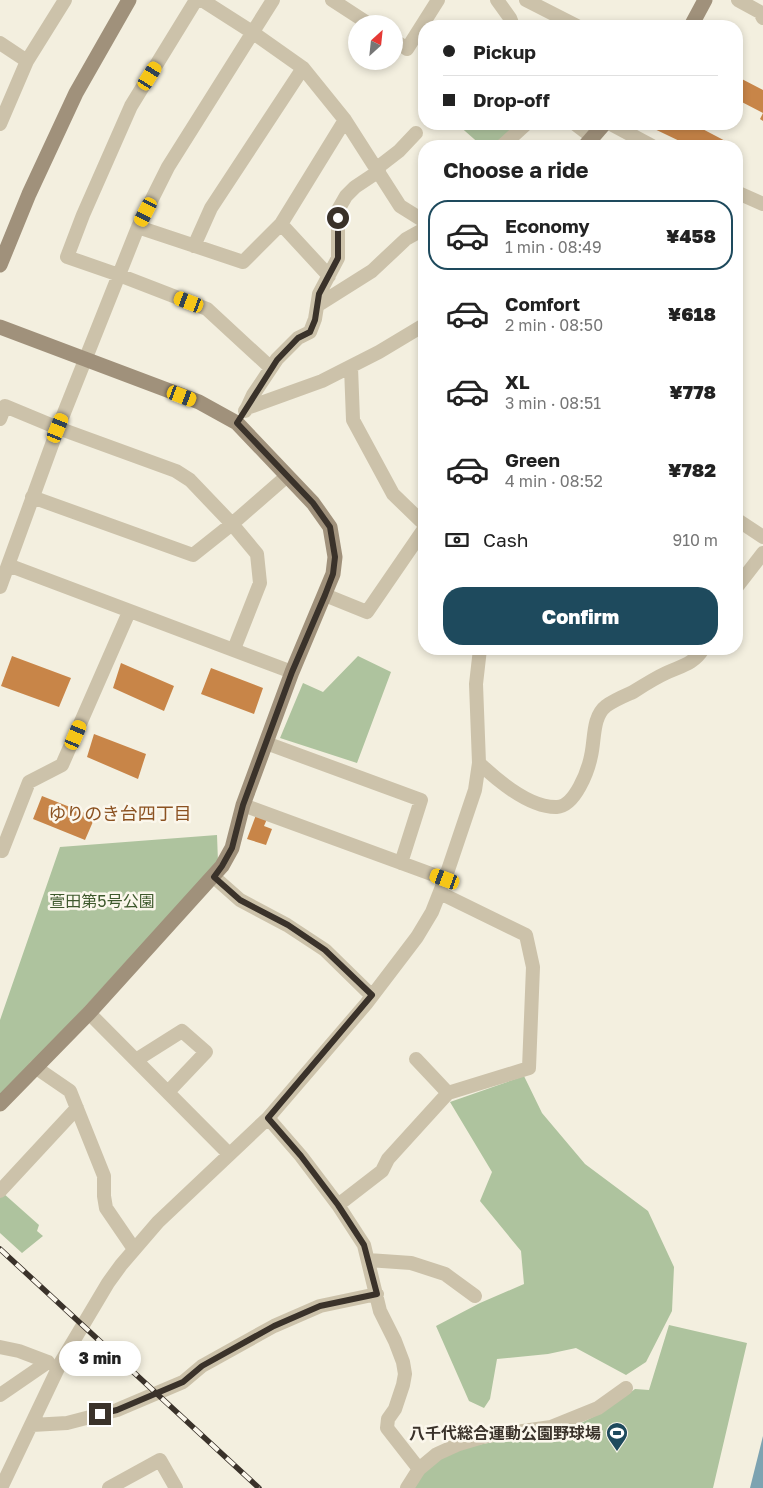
<!DOCTYPE html>
<meta charset="utf-8">
<style>
body{margin:0;font-family:"Golos Text","Noto Sans JP",sans-serif;background:#f6f6f6;color:#222;height:100vh;display:flex;flex-direction:column;font-size:19px;white-space:nowrap}
*{box-sizing:border-box;margin:0}
p{font-size:16px;color:#767676}
.icon{flex:none;width:28px;height:28px;fill:none;stroke:currentColor;stroke-width:2;stroke-linecap:round;stroke-linejoin:round}
.map{position:relative;flex:1;overflow:hidden}
.panel{position:absolute;left:418px;top:140px;width:325px;height:515px;display:flex;flex-direction:column;background:#fff;border-radius:20px;box-shadow:0 2px 8px #0003}
.panel>*{flex:none}
.top-card{position:absolute;left:418px;top:20px;width:325px;height:110px;border-radius:20px;box-shadow:0 2px 8px #0003;display:grid;align-content:center;height:110px;padding:0 25px;background:#fff}
.needle{width:32px;rotate:27deg}
.fabs{position:absolute;left:348px;top:15px;display:grid;gap:10px}
.fabs a{display:grid;place-items:center;width:55px;height:55px;border-radius:50%;background:#fff;box-shadow:0 2px 8px #0003;font-size:25px}
.end{position:absolute;width:22px;height:22px;margin:-11px;border:6px solid #3a322a;background:#fff;box-shadow:0 0 0 2px #fff}
.from{border-radius:50%}
.bubble{position:absolute;height:35px;border-radius:18px;background:#fff;box-shadow:0 2px 8px #0003;font-size:16px;font-weight:800;line-height:35px;text-align:center}
.car{position:absolute;width:15px;height:30px;margin:-15px -8px;border-radius:6px;box-shadow:0 0 4px 1px #0007;background:linear-gradient(#f5c518 24%,#345 0 40%,#f5c518 0 76%,#345 0 86%,#f5c518 0)}
.top-card b{display:flex;align-items:center;gap:18px;height:48px;font-size:19px}
.top-card b+b{border-top:1px solid #e0e0e0}
.top-card i{width:12px;height:12px;background:#222}
ul{padding:0;list-style:none}
li{display:flex;align-items:center;gap:15px;height:70px;margin:0 10px 8px;padding:0 15px;border:2px solid transparent;border-radius:20px}
li div{flex:1}
li b{display:block;font-size:19px}
li em{font-style:normal;font-weight:800}
li.current{border-color:#1e4a5d}
li>.icon{width:45px;height:45px;stroke-width:1.5}
h2{padding:0 25px;font-size:22px;line-height:60px}
.pay{display:flex;align-items:center;gap:12px;height:55px;padding:0 25px;font-size:19px}
.pay p{margin-inline-start:auto}
.action{display:flex;gap:10px;margin-top:auto;padding:10px 25px}
.action a{flex:1;height:58px;border-radius:20px;background:#1e4a5d;color:#fff;font-size:20px;font-weight:800;line-height:58px;text-align:center}
.map>svg:first-child{display:block}
.green{fill:#aec39e}
.water{fill:#7da3b1}
.building{fill:#c88548}
.lines{fill:none;stroke-linecap:round;stroke-linejoin:round}
.street{stroke:#ccc2aa;stroke-width:14}
.secondary{stroke:#a0917b;stroke-width:15}
.rail-casing{stroke:#3a322a;stroke-width:5.5}
.rail{stroke:#fbf7ec;stroke-width:4;stroke-dasharray:11;stroke-linecap:butt}
.route{stroke:#3a322a;stroke-width:6}
.labels{text-anchor:middle;stroke-width:5;stroke-linejoin:round;paint-order:stroke}
.park-label{font-size:16px;fill:#3e592d;stroke:#fbf7ec}
.poi-label{font-size:16px;font-weight:bold;fill:#3a322a;stroke:#fbf7ec;text-anchor:end}
.neighbourhood-label{font-size:18px;fill:#8b5221;stroke:#fbf7ec}
</style>
<div class="map">
<svg width="763" height="1488" viewBox="0 0 763 1488">
<rect width="100%" height="100%" fill="#f3efdf"/>
<path class="green" d="M457,124H518L496,146H482Z
M358,656L391,672L357,763L280,738L303,683L323,692Z
M217,835L218,862L0,1099V1020L60,847Z
M524,1076L542,1113L585,1164L648,1211L674,1267L672,1311L646,1362L626,1375L576,1348L548,1354L497,1359L490,1399L484,1408L469,1401L436,1326L480,1303L524,1284L521,1251L480,1201L492,1172L450,1102Z
M3,1193L39,1225L37,1231L43,1236L22,1253L0,1233V1196Z
M669,1325L747,1343L713,1488H414C418,1482 422,1474 427,1469C462,1436 525,1443 569,1428C593,1419 614,1405 635,1389L649,1390Z"/>
<path class="water" d="M763,1436V1488H750Z"/>
<path class="building" d="M736,76L763,90V121L760,119L763,113L736,99Z
M644,124H693L733,145L690,146Z
M12,656L71,678L59,707L1,686Z
M121,663L174,686L164,711L113,688Z
M211,668L263,688L254,714L201,694Z
M94,734L146,754L138,779L87,757Z
M42,796L95,817L85,840L33,819Z
M256,815L267,819L264,826L272,829L266,845L247,839Z"/>
<g class="lines">
<path class="street" d="M196,0L131,106L83,215L67,257L119,275L207,309L271,368
M202,0L252,32L303,68L345,120L400,206L424,221
M332,0L369,24
M497,0L510,18L513,26
M526,0L577,26
M738,0L760,12L763,18
M394,40L407,49L438,0
M0,43L27,61
M0,124L27,61L65,0
M575,124L592,137
M611,124L652,146
M502,146L526,124
M377,168L399,151L416,133
M736,192L763,204
M281,224L329,276
M138,227L243,262L281,224L345,120
M194,246L211,208L303,68
M318,305L372,271L406,239L424,229
M351,367L353,420L393,494L424,524
M247,408L253,395L277,359L298,338L310,332L315,319L319,294L338,258V210L346,196L355,187L379,171
M245,411L247,408L322,381L379,352L424,325
M0,419L5,406L58,428L176,471L190,480L232,524L257,554L260,583L234,649
M32,497L193,555L232,524L287,476
M736,519L763,537
M8,565L292,672
M0,587L58,428L138,227L168,167L273,0
M736,588L763,553
M325,595L367,612L424,529
M480,649L476,684L479,763C498,781 530,808 557,807C575,806 588,771 591,756C595,740 592,717 606,706C614,700 624,696 633,692C644,685 655,678 666,673C681,666 694,664 703,649
M266,743L421,800L401,863
M243,805L445,879
M0,850L2,851L29,782L62,765L129,612
M214,877L240,900L287,925L325,950L371,995
M89,1013L229,1154
M416,1059L448,1093
M136,1060L182,1031L206,1052L168,1092
M35,1067L70,1091L104,1176V1196L106,1208L134,1249
M268,1118L301,1156L338,1205L364,1245L380,1311L395,1341L403,1362L405,1374L403,1385L395,1409L388,1419L387,1428L419,1469
M0,1191L77,1108
M338,1205L382,1171L388,1159L448,1093L529,1068L533,967L526,935L440,893
M368,1260L411,1263L445,1274L475,1296
M0,1347L19,1351L48,1362
M0,1395L48,1362
M32,1425L67,1423L117,1410L183,1382L202,1366L274,1326L320,1306L377,1294
M1,1488L61,1362L108,1283L121,1265L158,1222L268,1118L366,1004L417,937L432,912L445,879L475,790L479,763
M109,1488L160,1460L176,1488
M407,1488L419,1469L437,1454L459,1444L486,1436L551,1427L598,1408L626,1388"/>
<path class="secondary" d="M691,26L705,0
M585,146L604,124
M0,265L29,194L76,93L129,0
M0,327L199,402L237,423L313,503L330,527L335,557L333,574L292,672L243,805L232,848L222,866L89,1013L0,1104"/>
<g class="rail-casing">
<path id="rail" d="M0,1249L259,1488"/>
</g>
<use href="#rail" class="rail"/>
</g>
<g class="lines">
<path class="route" d="M100,1414L117,1410L183,1382L202,1366L274,1326L320,1306L377,1294L364,1245L338,1205L301,1156L268,1118L372,995L325,950L288,925L240,900L214,877L222,866L232,848L243,805L292,672L325,595L333,574L335,557L330,527L313,503L237,423L277,360L298,338L310,332L315,320L319,294L338,258V218"/>
</g>
<defs>
<g id="stadium-pin" transform="scale(1.125)"><path d="M0 17L-7.5 6A9.5 9.5 0 1 1 7.5 6Z" fill="#1e4a5d" stroke="#fbf7ec"/><path d="M0-5a6.5 5 0 1 0 0 10a6.5 5 0 1 0 0-10ZM-3.5-1.8h7v3.6h-7Z" fill="#fff"/></g>
</defs>
<g fill-rule="evenodd">
<use href="#stadium-pin" x="617" y="1433"/>
</g>
<g class="labels">
<g class="park-label">
<text x="102" y="907">萱田第5号公園</text>
</g>
<g class="poi-label">
<text x="601" y="1439">八千代総合運動公園野球場</text>
</g>
<g class="neighbourhood-label">
<text x="120" y="820">ゆりのき台四丁目</text>
</g>
</g>
</svg>
<div class="fabs">
<a><svg class="needle" viewBox="-14 -14 28 28"><path d="M0-13l5 13h-10z" fill="#e53935"/><path d="M0 13l5-13h-10z" fill="#767676"/></svg></a>
</div>
<i class="end from" style="left:338px;top:218px"></i>
<i class="end" style="left:100px;top:1414px"></i>
<div class="bubble" style="left:59px;top:1341px;width:82px">3 min</div>
<i class="car" style="left:150px;top:76px;rotate:32deg"></i>
<i class="car" style="left:146px;top:212px;rotate:207deg"></i>
<i class="car" style="left:189px;top:302px;rotate:291deg"></i>
<i class="car" style="left:182px;top:396px;rotate:111deg"></i>
<i class="car" style="left:58px;top:428px;rotate:22deg"></i>
<i class="car" style="left:76px;top:735px;rotate:23deg"></i>
<i class="car" style="left:445px;top:879px;rotate:290deg"></i>
<div class="top-card">
<b><i class="from"></i>Pickup</b>
<b><i></i>Drop-off</b>
</div>
<section class="panel">
<h2>Choose a ride</h2>
<ul>
<li class="current"><svg class="icon" aria-label="car" viewBox="0 0 24 24"><path d="M5 17H2v-5l4-1 3-4h7l3 4 3 1v5h-3M9 17h6M6 11h13"/><circle cx="7" cy="17" r="2"/><circle cx="17" cy="17" r="2"/></svg><div><b>Economy</b><p>1 min · 08:49</p></div><em>¥458</em></li>
<li><svg class="icon" aria-label="car" viewBox="0 0 24 24"><path d="M5 17H2v-5l4-1 3-4h7l3 4 3 1v5h-3M9 17h6M6 11h13"/><circle cx="7" cy="17" r="2"/><circle cx="17" cy="17" r="2"/></svg><div><b>Comfort</b><p>2 min · 08:50</p></div><em>¥618</em></li>
<li><svg class="icon" aria-label="car" viewBox="0 0 24 24"><path d="M5 17H2v-5l4-1 3-4h7l3 4 3 1v5h-3M9 17h6M6 11h13"/><circle cx="7" cy="17" r="2"/><circle cx="17" cy="17" r="2"/></svg><div><b>XL</b><p>3 min · 08:51</p></div><em>¥778</em></li>
<li><svg class="icon" aria-label="car" viewBox="0 0 24 24"><path d="M5 17H2v-5l4-1 3-4h7l3 4 3 1v5h-3M9 17h6M6 11h13"/><circle cx="7" cy="17" r="2"/><circle cx="17" cy="17" r="2"/></svg><div><b>Green</b><p>4 min · 08:52</p></div><em>¥782</em></li>
</ul>
<div class="pay"><svg class="icon" aria-label="cash" viewBox="0 0 24 24"><path d="M3 7h18v10H3z"/><circle cx="12" cy="12" r="2"/></svg>Cash<p>910 m</p></div>
<div class="action"><a>Confirm</a></div>
</section>
</div>
